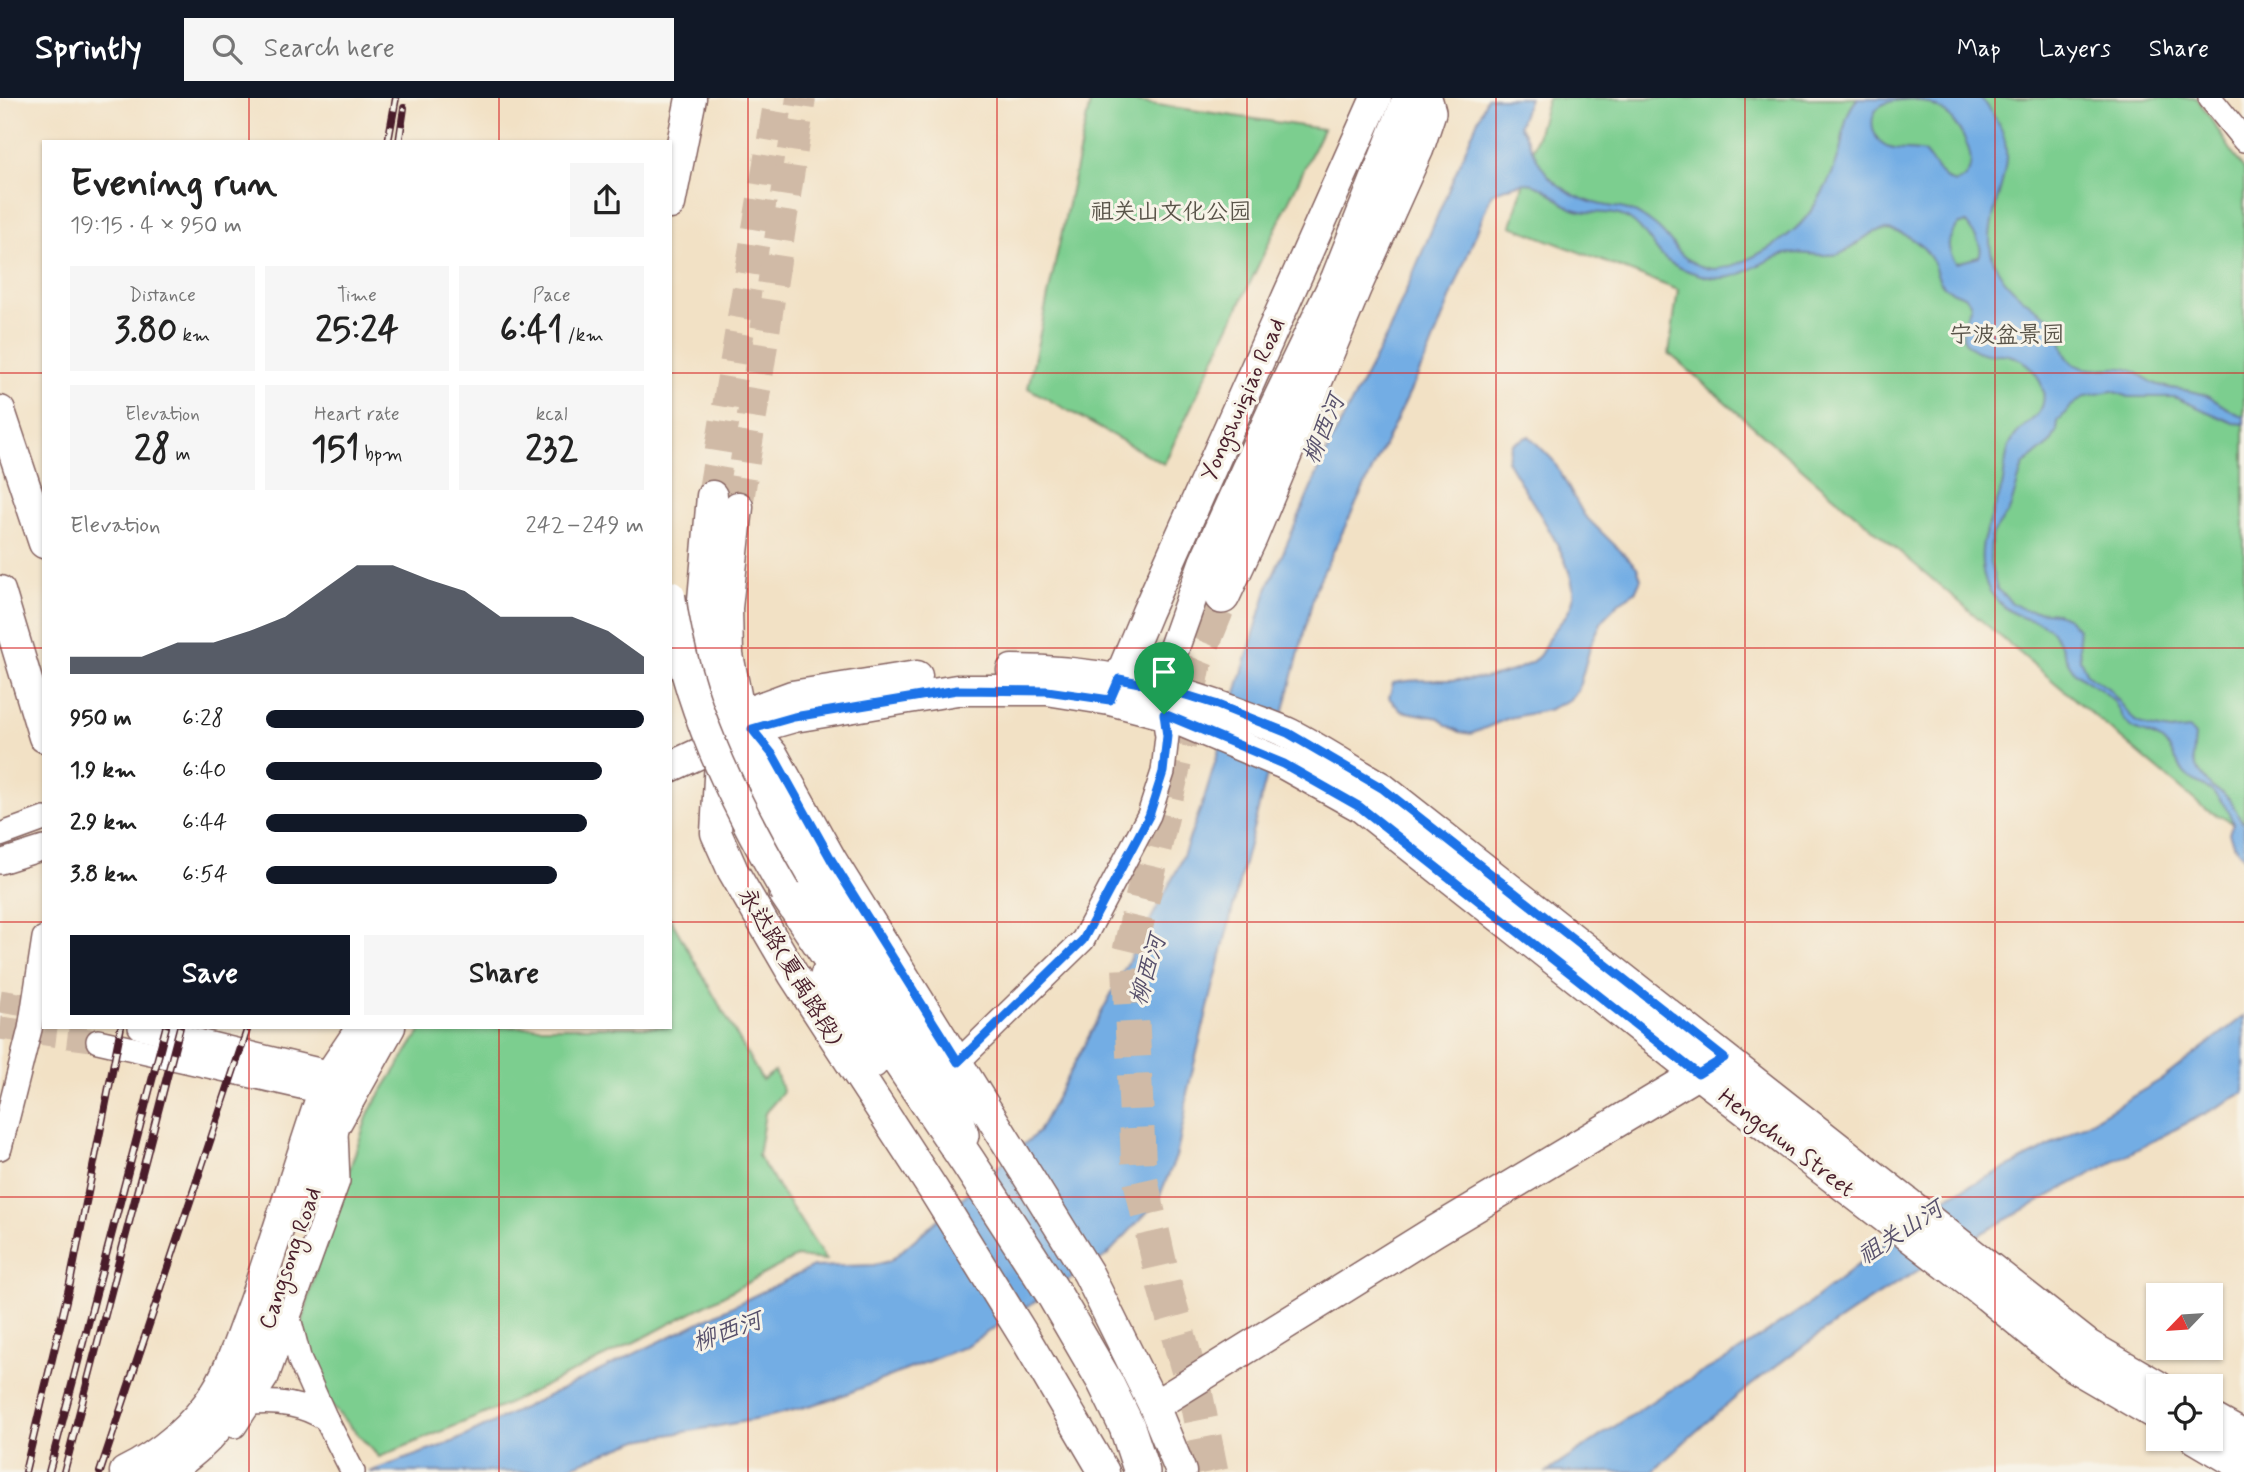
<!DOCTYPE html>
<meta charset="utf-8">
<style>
body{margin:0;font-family:Mynerve,"LXGW WenKai TC",sans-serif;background:#f6f6f6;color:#222;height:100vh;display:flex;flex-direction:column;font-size:26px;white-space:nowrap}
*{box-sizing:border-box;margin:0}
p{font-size:23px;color:#767676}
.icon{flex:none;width:38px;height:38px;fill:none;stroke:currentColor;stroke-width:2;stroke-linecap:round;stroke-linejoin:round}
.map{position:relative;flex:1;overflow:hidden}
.sheet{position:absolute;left:42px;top:42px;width:630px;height:889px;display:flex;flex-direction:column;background:#fff;border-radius:0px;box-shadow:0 2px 5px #0004}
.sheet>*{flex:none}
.needle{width:46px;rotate:245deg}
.tools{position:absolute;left:2146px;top:1185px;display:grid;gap:14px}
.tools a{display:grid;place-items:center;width:77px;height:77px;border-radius:0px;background:#fff;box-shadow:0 2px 5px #0004;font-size:35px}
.pin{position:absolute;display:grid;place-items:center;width:60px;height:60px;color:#fff;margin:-72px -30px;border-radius:50% 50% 50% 0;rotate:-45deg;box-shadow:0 0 7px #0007}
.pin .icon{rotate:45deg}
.round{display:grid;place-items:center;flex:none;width:74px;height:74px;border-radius:0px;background:#f6f6f6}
.summary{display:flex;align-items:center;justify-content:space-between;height:119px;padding:0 28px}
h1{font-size:38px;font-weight:700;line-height:52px}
.figures{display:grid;grid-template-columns:repeat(3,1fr);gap:10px;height:119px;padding:7px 28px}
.figures div{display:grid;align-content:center;border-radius:0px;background:#f6f6f6;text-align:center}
.figures b{font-size:35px;font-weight:700}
.figures small{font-size:19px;font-weight:400}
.figures p{font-size:19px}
.chart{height:196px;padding:14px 28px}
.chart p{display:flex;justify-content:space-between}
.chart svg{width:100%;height:126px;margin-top:7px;fill:#111827;opacity:.7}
.cta{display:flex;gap:14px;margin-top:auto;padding:14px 28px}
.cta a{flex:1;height:80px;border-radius:0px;background:#111827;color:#fff;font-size:28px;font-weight:700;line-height:80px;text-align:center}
.cta a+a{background:#f6f6f6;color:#222}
ul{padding:0 28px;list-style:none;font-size:23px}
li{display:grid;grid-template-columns:112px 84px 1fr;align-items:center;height:52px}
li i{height:18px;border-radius:9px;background:#111827}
header{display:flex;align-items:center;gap:42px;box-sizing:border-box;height:98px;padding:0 35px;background:#111827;color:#fff}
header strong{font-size:33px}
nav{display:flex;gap:38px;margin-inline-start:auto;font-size:24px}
.search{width:490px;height:63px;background:#f6f6f6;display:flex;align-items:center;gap:18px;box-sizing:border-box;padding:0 24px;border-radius:0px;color:#767676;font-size:26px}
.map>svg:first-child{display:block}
</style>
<header>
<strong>Sprintly</strong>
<div class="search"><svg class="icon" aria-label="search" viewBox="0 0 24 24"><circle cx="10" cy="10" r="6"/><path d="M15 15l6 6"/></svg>Search here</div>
<nav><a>Map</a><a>Layers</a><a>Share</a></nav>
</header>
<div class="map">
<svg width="2244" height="1374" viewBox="0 0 2244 1374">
<rect width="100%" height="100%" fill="#f7f3e8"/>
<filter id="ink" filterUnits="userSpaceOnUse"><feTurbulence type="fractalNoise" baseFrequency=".0143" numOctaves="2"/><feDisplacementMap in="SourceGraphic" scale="14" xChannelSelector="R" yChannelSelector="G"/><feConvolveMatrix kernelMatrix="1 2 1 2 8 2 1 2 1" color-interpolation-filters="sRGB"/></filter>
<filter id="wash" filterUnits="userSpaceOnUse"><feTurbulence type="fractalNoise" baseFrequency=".00686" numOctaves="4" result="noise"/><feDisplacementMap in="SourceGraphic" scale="28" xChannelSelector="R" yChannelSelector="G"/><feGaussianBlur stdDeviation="1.57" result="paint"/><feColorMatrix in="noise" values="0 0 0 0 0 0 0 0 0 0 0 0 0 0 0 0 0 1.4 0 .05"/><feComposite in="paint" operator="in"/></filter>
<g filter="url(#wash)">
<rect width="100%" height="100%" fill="#f2e1c5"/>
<g fill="#7cce8f" stroke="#63765d" stroke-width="2">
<path d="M1091 0H1109L1323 31 1164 366 1028 290Z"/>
<path d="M1548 0H2197L2244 72V734L2228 722 2206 712 1823 389 1669 255 1678 192 1511 128Z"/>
<path d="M670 820 762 982 775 973 783 994 765 1015 758 1058 826 1162 796 1159 645 1239 501 1309 379 1359 321 1297 300 1234 316 1170 369 1014 423 929H670Z"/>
</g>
<g fill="#73ade4" stroke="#5e6688" stroke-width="2" fill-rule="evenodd">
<path d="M1487 0H1529L1519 27C1528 40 1533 55 1542 69 1553 87 1577 101 1598 106 1613 110 1630 109 1643 119 1649 123 1655 127 1660 132 1672 143 1678 158 1694 165 1699 168 1708 171 1714 171 1737 171 1777 147 1794 132 1812 117 1831 82 1838 60 1845 39 1842 17 1858 0H1978L1982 2C1989 12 1998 22 2002 33 2016 69 1990 106 1990 142 1990 173 2012 193 2035 210 2042 215 2050 218 2055 226 2064 240 2059 257 2076 267 2092 275 2107 268 2123 270 2136 271 2144 281 2156 286 2172 293 2191 290 2207 298 2220 304 2230 315 2244 318V326L2233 325 2174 299H2129L2112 293 2086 298 2070 309 2058 324 2057 333 2051 344 2023 367 2010 411 1991 439 1990 465 1997 491 2011 504 2024 512 2057 515 2068 520 2078 531 2080 561 2087 576 2109 591 2135 623 2148 629 2171 633 2189 631 2195 638 2193 661 2196 669 2212 690 2223 695 2230 702 2244 727V759L2233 746 2229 735 2233 725C2228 710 2218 697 2204 688 2199 685 2192 682 2186 677 2176 667 2174 652 2162 643 2154 636 2142 636 2133 630 2121 623 2120 610 2112 601 2101 589 2084 584 2073 572 2063 560 2062 542 2050 531 2041 523 2031 523 2021 519 2006 513 1989 498 1985 482 1975 446 1989 428 2000 396 2006 380 2003 359 2011 344 2021 324 2048 320 2043 293 2040 276 2026 261 2008 257 2001 255 1994 257 1987 256 1956 250 1960 229 1971 208 1967 192 1948 198 1940 183 1936 176 1935 166 1930 159 1920 142 1895 127 1875 134 1862 139 1853 152 1839 156 1822 160 1803 153 1786 156 1763 161 1744 180 1721 180 1707 181 1671 169 1662 158 1651 146 1645 132 1630 122 1614 111 1592 118 1573 111 1559 105 1548 89 1533 86 1519 83 1504 91 1492 95L1429 254 1316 489 1240 781 1187 995 1185 1017 1176 1059 1157 1104 1106 1158 964 1249 836 1300 798 1311 759 1321 639 1342 556 1374H369L455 1343 813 1169 874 1167 890 1163 1038 1034 1179 768 1204 701 1268 489 1331 344 1389 233ZM1912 1C1921 3 1930 5 1938 10 1956 20 1983 61 1964 80 1959 84 1955 86 1950 83 1938 77 1933 63 1924 54 1913 51 1901 53 1890 50 1874 46 1866 21 1879 9 1888 2 1902 2 1912 1ZM1966 125C1973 135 1985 148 1979 159L1956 165C1945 150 1947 139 1960 126Z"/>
<path d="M1529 338 1553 362 1584 417 1637 469 1641 481 1635 494 1621 503 1603 521 1591 546 1578 593 1569 602 1548 612 1509 620 1471 636 1460 634 1446 627 1439 620 1401 613 1389 600 1393 585C1425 578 1458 586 1489 579 1504 576 1526 570 1538 559 1544 553 1546 543 1551 536 1560 525 1571 514 1573 500 1577 463 1525 396 1507 362L1512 346Z"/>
<path d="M2244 918V995C2039 1104 1820 1207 1653 1374H1547L1660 1298 1733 1257 1806 1208 1940 1102 2039 1054 2162 981Z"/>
</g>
</g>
<g filter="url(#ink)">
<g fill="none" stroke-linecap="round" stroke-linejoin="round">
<g stroke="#d0baa6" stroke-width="23" stroke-dasharray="23 11" stroke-linecap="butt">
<path d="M0 903 44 910"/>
<path d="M0 930 98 943"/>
</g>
<g stroke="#d0baa6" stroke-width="30" stroke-dasharray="30 15" stroke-linecap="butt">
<path d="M712 398 779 0"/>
<path d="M738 409 801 0"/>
</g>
<path stroke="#d0baa6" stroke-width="35" stroke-dasharray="35 18" stroke-linecap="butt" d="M1211 1374 1196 1299 1165 1190 1139 1075 1129 857 1180 640 1194 567 1222 498"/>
<defs>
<g id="minor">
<path d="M2210 0 2244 42"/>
<path d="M0 737 44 721"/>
<path d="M0 764 44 750"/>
<path d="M140 929 331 975"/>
<path d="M98 943 323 994"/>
<path d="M958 964 1083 842 1149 717 1163 674 1167 638 1162 605"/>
<path d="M0 1050 30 931 44 840"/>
<path d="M251 1305C279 1303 302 1306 326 1321L300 1263 289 1220"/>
<path d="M326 1321 353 1374"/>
<path d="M235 1328 267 1279 338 1083 336 1034"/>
</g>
<g id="major">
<path d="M670 106 691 0"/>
<path d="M0 313 44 445"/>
<path d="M712 398 703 502 705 564 722 625 716 735 733 773 793 876 933 1091 1024 1238 1104 1374"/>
<path d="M738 409 727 510 728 557 740 617 773 657 832 763 1088 1175 1154 1308 1181 1374"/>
<path d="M0 493 44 639"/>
<path d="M1012 572C1093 572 1170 588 1245 618 1260 624 1276 629 1290 636 1321 652 1351 672 1382 690L2088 1247 2158 1288"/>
<path d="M1160 589 1204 465 1275 308 1336 181 1408 0"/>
<path d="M1112 598 1147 514 1376 0"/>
<path d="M754 612 792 598 917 578"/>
<path d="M670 669 752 631 794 619 957 592H1047L1110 602 1164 616 1284 666 1361 709 1698 976 1987 1198 2074 1269 2158 1318"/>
<path d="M826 876 873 965"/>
<path d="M311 1097 335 1027 390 929"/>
<path d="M1154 1308 1435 1133 1712 967"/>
<path d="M2210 1319 2244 1338"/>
<path d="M2195 1340 2244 1369"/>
<path d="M125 1374C160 1357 195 1328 216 1294 232 1268 242 1235 253 1206 278 1136 299 1064 323 994L331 975 362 929"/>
<path d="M167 1374C182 1363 197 1352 210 1338 241 1306 254 1261 268 1220"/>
</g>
<g id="highway">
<path d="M1222 498 1250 438 1354 188 1416 50 1428 14 1424 0"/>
<path d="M722 625 753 663 813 778 948 989 961 1037"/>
<path d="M786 794 968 1064 1055 1198 1105 1284 1127 1329 1142 1374"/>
</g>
</defs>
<use href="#minor" stroke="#856361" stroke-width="26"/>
<use href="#major" stroke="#856361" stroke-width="33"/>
<use href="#highway" stroke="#856361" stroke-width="38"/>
<use href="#minor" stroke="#fff" stroke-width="23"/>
<use href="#major" stroke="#fff" stroke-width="30"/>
<use href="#highway" stroke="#fff" stroke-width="35"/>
<defs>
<g id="rail">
<path d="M388 44 396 0"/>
<path d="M399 44 404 10"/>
<path d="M25 1374 69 1190 121 929"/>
<path d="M49 1374 166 929"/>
<path d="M64 1374 180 929"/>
<path d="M100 1374 248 929"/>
</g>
</defs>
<use href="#rail" stroke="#4a1f2b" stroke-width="8"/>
<use href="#rail" stroke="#f7f3e8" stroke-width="5" stroke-dasharray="16" stroke-linecap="butt"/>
<defs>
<path id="major-bridge" d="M670 498C685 605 732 701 786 794"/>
</defs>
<use href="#major-bridge" stroke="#856361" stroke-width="33" stroke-linecap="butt"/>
<use href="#major-bridge" stroke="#fff" stroke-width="30"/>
</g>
</g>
<g fill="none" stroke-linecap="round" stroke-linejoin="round" filter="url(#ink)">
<defs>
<path id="route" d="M1119 581 1160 589 1215 606 1288 635 1382 690 1724 960 1698 976 1360 709 1284 666 1164 616 1167 638 1163 674 1149 718 1083 842 958 964 832 763 773 657 752 631 794 619 957 592 1047 593 1110 602Z"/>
</defs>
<use href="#route" stroke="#fff" stroke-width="14"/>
<use href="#route" stroke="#1a73e8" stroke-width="9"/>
</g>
<path fill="none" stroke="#d62828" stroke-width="2" stroke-opacity="0.55" d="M249 0V44M499 0V44M748 0V1374M997 0V1374M1247 0V1374M1496 0V1374M1745 0V1374M1995 0V1374M0 275H44M670 275H2244M0 550H44M670 550H2244M0 824H44M670 824H2244M249 929V1374M499 929V1374M0 1099H2244"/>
<g text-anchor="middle" stroke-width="6" stroke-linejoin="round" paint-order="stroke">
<g font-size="23" fill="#595449" stroke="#f7f3e8">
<text x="1171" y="121">祖关山文化公园</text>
<text x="2007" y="244">宁波盆景园</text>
</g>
<g font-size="23" fill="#4a1f2b" stroke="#f7f3e8">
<text transform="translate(1242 301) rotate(-66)" y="8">Yongshuiqiao Road</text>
<text transform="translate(791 868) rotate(59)" y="8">永达路(夏禹路段)</text>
<text transform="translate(1787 1044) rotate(37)" y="8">Hengchun Street</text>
<text transform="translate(289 1160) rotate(-71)" y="8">Cangsong Road</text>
</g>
<g font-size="24" font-style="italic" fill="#58516c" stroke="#f7f3e8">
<text transform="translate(1323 331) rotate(-67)" y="8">柳西河</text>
<text transform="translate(1147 872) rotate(-73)" y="8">柳西河</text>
<text transform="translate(1900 1134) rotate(-33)" y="8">祖关山河</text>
<text transform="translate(727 1233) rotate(-20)" y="8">柳西河</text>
</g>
</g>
</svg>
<div class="tools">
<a><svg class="needle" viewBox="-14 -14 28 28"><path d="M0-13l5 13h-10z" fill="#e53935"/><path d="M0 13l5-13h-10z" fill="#767676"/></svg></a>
<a><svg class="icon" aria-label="locate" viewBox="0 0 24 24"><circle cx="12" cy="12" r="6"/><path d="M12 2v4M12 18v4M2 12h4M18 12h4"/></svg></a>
</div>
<div class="pin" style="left:1164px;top:616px;background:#1e9e55"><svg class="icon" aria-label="arrive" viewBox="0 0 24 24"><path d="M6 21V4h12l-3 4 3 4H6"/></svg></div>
<section class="sheet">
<div class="summary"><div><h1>Evening run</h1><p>19:15 · 4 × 950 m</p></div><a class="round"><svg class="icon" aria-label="share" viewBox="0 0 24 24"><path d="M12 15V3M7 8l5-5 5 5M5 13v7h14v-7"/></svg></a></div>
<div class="figures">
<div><p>Distance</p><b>3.80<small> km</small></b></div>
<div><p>Time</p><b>25:24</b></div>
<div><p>Pace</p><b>6:41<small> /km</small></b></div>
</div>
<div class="figures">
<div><p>Elevation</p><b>28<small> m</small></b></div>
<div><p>Heart rate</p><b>151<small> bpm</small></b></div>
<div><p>kcal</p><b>232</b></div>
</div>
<div class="chart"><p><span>Elevation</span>242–249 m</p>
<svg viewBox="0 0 160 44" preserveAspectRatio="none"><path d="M0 44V38L10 38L20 38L30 33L40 33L50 29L60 24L70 15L80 6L90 6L100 11L110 15L120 24L130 24L140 24L150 29L160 38V44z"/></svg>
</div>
<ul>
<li><b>950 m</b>6:28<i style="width:100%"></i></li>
<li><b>1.9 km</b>6:40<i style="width:89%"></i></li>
<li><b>2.9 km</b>6:44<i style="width:85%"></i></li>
<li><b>3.8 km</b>6:54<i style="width:77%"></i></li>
</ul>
<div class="cta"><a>Save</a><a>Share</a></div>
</section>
</div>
